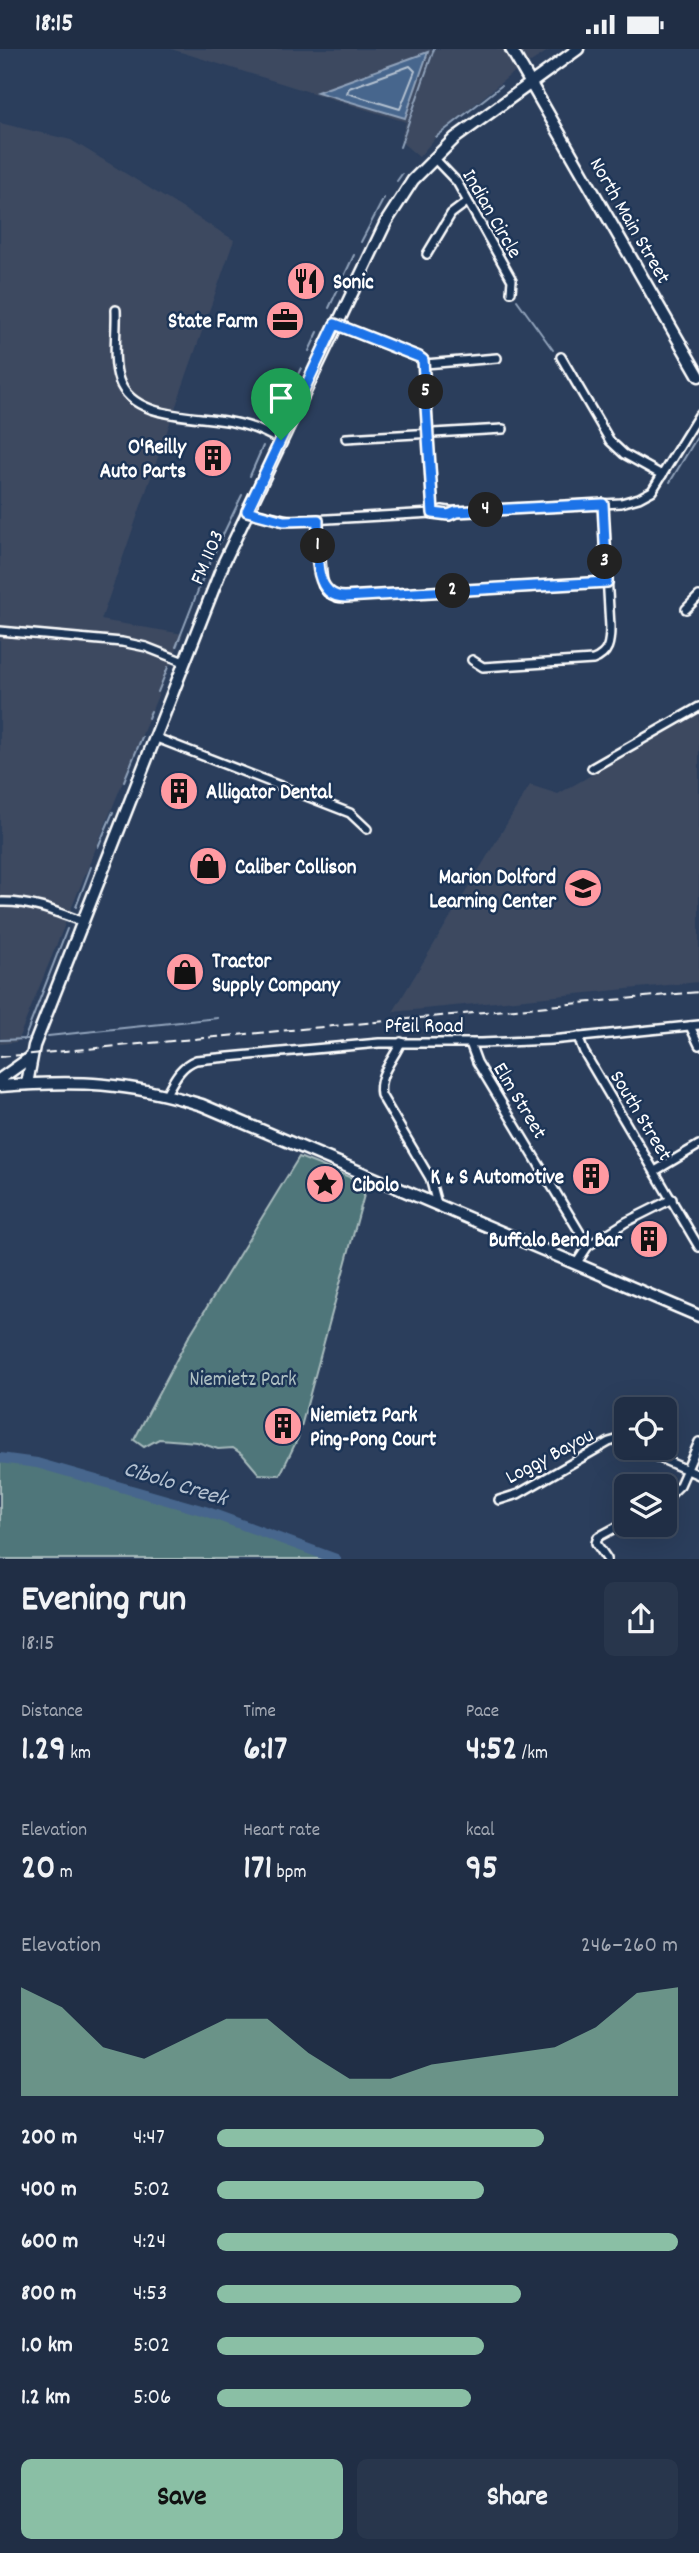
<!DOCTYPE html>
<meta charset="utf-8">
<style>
body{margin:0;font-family:Dekko,sans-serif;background:#28364c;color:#f1f3f6;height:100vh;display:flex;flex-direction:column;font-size:26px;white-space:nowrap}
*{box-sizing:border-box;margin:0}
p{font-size:23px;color:#a2a8b3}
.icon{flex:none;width:38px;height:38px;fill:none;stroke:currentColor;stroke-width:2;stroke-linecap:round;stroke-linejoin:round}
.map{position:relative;height:1510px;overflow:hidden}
.details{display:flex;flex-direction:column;background:#202e45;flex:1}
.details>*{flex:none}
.buttons{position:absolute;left:614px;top:1348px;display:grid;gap:14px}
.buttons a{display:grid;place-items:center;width:63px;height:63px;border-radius:10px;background:#202e45;box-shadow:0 7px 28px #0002,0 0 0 2px #3d4a5e;font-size:35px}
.pin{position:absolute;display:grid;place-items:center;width:60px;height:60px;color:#fff;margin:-72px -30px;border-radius:50% 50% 50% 0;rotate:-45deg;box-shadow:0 0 7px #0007}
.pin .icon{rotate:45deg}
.km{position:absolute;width:35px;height:35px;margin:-18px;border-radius:50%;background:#222;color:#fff;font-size:19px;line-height:35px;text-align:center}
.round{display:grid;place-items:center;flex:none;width:74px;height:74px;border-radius:10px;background:#28364c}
.head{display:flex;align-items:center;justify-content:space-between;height:119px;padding:0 21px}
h1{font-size:38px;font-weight:700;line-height:52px}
.metrics{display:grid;grid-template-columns:repeat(3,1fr);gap:10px;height:119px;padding:7px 21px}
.metrics div{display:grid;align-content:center}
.metrics b{font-size:35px;font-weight:700}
.metrics small{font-size:19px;font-weight:400}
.metrics p{font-size:19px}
.chart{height:196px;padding:14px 21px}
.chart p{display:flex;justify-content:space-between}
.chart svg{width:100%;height:126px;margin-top:7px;fill:#8abfa5;opacity:.7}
.button{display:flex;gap:14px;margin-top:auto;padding:14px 21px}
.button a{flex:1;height:80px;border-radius:10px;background:#8abfa5;color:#111;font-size:28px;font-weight:700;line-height:80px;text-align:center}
.button a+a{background:#28364c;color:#f1f3f6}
ul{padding:0 21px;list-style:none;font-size:23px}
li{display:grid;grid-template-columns:112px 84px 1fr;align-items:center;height:52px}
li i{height:18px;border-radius:9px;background:#8abfa5}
.status{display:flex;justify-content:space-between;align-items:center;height:49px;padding:0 35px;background:#202e45;direction:ltr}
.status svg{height:19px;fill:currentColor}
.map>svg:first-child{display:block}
</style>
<div class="status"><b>18:15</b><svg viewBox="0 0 49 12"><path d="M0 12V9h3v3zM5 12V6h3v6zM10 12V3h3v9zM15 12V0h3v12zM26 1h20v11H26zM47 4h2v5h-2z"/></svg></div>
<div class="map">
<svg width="699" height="1510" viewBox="0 0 699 1510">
<rect width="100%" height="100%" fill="#2b3e5c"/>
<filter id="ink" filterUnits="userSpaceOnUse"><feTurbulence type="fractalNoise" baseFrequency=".0143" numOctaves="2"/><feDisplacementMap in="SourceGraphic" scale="14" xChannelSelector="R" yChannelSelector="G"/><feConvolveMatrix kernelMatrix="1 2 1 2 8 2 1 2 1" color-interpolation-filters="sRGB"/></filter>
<g filter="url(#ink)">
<g fill="#3c4961">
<path d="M171 0H551L509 27 436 88 419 108 400 92 406 73Z"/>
<path d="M0 74 71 91 234 191 101 571 183 585 17 993 0 995Z"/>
<path d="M699 665V933L393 963 530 736 558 745Z"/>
</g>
<g fill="#4f767a" stroke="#a7babc" stroke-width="2">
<path d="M299 1108 367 1135 298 1389 280 1426 259 1425 243 1406 233 1399 218 1400 197 1393 159 1390 144 1398 134 1391 188 1289Z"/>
<path d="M0 1409 37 1414 205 1462 336 1510H0Z"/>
</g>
<path fill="#47668d" stroke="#91a3bb" stroke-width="2" d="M428 3 405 69 317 43Z"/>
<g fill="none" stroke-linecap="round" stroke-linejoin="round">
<path stroke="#b5c2d1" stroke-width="2" d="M410 17 415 22 400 60 347 44 349 39Z"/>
<g stroke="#91a3bb" stroke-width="2">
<path d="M436 88 501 37"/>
<path d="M400 98 434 0"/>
<path d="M397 132 402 125"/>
<path d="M361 193 384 149"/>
<path d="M517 251 553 301"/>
<path d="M329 259 354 206"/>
<path d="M309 302 318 283"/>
<path d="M274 375 301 319"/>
<path d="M250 427 263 397"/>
<path d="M670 433 699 385"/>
<path d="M176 598 206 521 242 446"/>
<path d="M158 643 168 618"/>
<path d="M148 669 151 662"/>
<path d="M124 732 142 688"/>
<path d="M98 798 113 763"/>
<path d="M76 858 91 818"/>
<path d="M48 987 218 969"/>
<path d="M0 991 28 990"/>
<path d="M24 991 67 880"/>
</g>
<path stroke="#47668d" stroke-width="10" d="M0 1409 37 1414 205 1462 336 1510"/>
<defs>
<g id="street">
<path d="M434 109 457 133 512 231 511 243"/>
<path d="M427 205 451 165 467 153"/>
<path d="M116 261C117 283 112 311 119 331 133 373 201 365 236 374 252 377 267 384 281 392"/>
<path d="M335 275 419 308 423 311 433 464"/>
<path d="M561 308 610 392 624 405 662 426"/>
<path d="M425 315 497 309"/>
<path d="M346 389 503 380"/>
<path d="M247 462 293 472 433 464 442 461 456 463"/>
<path d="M433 464 449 466 456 463 621 454 639 449 652 442 699 366"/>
<path d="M318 472 323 537 327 543 338 548 607 533"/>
<path d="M686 560 699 547"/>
<path d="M0 582 122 593 146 598 184 613"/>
<path d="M472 611 483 618 593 611C609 605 610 594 610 578L603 455"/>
<path d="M154 688 350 764 367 780"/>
<path d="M592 719 699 658"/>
<path d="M0 853C30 852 55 862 83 873"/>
<path d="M690 977 699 996"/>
<path d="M578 988 584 1003 699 1198"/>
<path d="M401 993C394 1010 377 1026 381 1046L430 1129 437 1155"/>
<path d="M470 994 477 1013 588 1197"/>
<path d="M166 1045C174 1031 180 1017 196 1011L379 994H481L551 991 699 976"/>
<path d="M655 1122 699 1096"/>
<path d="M576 1215 588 1197 626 1173 672 1150"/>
<path d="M634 1398 699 1426"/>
<path d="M499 1451 518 1445 609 1393 616 1391 626 1395"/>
<path d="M665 1451 680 1436 699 1393"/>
<path d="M607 1510 596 1494 598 1488 626 1473"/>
</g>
<g id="secondary">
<path d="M511 0 699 327"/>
<path d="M0 1030 31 1008"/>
<path d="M27 1035 34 997 224 513 386 173 413 131 455 89 578 0"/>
<path d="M0 1037C78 1031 127 1033 202 1056L699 1267"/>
</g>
</defs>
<use href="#street" stroke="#fff" stroke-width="12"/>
<use href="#secondary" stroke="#fff" stroke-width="15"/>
<use href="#street" stroke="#1d3557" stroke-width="7"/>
<use href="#secondary" stroke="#1d3557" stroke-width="10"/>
<path stroke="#fff" stroke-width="2" stroke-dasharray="10 5" stroke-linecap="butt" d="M0 1008 699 943"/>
</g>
</g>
<g fill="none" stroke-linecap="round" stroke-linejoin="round" filter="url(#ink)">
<defs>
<path id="route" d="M335 275 419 308 423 311 433 464 449 466 456 463 603 455 607 533 345 548C310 548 318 496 318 471L284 472 247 462Z"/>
</defs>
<use href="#route" stroke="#fff" stroke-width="14"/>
<use href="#route" stroke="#1a73e8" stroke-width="9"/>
</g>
<defs>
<symbol id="restaurant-disc" viewBox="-11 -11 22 22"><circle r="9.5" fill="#ff9aa2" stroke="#1d3557"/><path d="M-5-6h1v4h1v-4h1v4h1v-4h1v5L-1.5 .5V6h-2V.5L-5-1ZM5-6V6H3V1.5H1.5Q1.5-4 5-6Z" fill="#111"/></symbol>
<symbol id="office-disc" viewBox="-11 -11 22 22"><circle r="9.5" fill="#ff9aa2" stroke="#1d3557"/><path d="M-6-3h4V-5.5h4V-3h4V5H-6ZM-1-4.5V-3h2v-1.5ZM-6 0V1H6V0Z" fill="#111"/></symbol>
<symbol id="building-disc" viewBox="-11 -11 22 22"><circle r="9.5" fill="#ff9aa2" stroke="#1d3557"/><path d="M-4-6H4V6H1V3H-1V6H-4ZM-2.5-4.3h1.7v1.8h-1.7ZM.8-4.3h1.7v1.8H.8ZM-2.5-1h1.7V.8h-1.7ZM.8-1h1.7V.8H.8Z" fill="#111"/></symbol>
<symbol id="shop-disc" viewBox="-11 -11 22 22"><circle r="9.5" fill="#ff9aa2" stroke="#1d3557"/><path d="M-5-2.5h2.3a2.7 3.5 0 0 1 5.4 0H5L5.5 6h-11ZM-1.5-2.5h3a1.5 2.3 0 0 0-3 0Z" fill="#111"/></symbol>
<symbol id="school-disc" viewBox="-11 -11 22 22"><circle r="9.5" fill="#ff9aa2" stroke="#1d3557"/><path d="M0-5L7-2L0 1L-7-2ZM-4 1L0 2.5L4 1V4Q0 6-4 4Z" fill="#111"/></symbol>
<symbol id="sight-disc" viewBox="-11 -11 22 22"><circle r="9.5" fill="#ff9aa2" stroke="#1d3557"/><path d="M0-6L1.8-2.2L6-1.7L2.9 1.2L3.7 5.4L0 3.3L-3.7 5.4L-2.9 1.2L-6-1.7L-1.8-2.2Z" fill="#111"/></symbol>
</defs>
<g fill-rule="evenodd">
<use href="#restaurant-disc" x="284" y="210" width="44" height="44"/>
<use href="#office-disc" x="263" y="249" width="44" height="44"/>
<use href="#building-disc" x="191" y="387" width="44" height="44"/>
<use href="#building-disc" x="157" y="720" width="44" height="44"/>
<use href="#shop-disc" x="186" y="795" width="44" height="44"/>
<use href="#school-disc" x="561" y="817" width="44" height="44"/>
<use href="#shop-disc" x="163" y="901" width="44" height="44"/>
<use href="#building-disc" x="569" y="1105" width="44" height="44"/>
<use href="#sight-disc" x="303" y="1113" width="44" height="44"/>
<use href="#building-disc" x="627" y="1168" width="44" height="44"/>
<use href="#building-disc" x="261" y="1355" width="44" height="44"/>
</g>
<g text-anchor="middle" stroke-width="5" stroke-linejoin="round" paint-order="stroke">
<g font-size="21" fill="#fff" stroke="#1d3557">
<text transform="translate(493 164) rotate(60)" y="7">Indian Circle</text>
<text transform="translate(631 171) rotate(60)" y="7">North Main Street</text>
<text transform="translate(206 508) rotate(-67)" y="7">FM 1103</text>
<text x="424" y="983">Pfeil Road</text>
<text transform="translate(521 1051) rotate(59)" y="7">Elm Street</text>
<text transform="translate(642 1066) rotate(59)" y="7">South Street</text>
<text transform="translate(549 1406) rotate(-28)" y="7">Loggy Bayou</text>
</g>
<g font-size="21" font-weight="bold" fill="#fff" stroke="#1d3557" text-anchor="start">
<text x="333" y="239">Sonic</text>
<text x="258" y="278" text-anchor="end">State Farm</text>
<text x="186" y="404" text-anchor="end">O'Reilly<tspan x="186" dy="24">Auto Parts</tspan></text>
<text x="206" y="749">Alligator Dental</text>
<text x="235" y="824">Caliber Collison</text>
<text x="556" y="834" text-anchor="end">Marion Dolford<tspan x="556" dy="24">Learning Center</tspan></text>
<text x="212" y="918">Tractor<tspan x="212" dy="24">Supply Company</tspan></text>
<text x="564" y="1134" text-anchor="end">K &amp; S Automotive</text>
<text x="352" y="1142">Cibolo</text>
<text x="622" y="1197" text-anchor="end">Buffalo Bend Bar</text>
<text x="310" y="1372">Niemietz Park<tspan x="310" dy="24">Ping-Pong Court</tspan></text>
</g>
<g font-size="21" fill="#b0c1c3" stroke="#1d3557">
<text x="243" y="1336">Niemietz Park</text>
</g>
<g font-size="23" font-style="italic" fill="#b5c2d1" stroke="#1d3557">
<text transform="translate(176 1433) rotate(17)" y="8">Cibolo Creek</text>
</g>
</g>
</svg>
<div class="buttons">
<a><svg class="icon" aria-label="locate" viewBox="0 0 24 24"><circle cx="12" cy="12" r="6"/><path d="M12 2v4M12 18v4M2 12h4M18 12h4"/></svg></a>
<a><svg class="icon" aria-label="layers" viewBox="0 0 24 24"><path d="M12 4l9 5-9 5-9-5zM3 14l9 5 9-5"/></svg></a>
</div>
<div class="pin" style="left:281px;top:391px;background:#1e9e55"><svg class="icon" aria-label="arrive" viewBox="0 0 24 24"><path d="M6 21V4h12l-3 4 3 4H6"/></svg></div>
<b class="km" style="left:318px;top:497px">1</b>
<b class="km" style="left:453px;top:542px">2</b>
<b class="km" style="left:605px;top:513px">3</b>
<b class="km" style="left:486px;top:461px">4</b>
<b class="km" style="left:426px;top:343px">5</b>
</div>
<section class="details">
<div class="head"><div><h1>Evening run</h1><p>18:15</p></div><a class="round"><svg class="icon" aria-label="share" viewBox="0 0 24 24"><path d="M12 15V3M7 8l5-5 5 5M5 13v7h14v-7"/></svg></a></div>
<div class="metrics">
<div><p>Distance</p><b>1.29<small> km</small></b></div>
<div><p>Time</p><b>6:17</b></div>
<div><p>Pace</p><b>4:52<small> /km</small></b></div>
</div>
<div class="metrics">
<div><p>Elevation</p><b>20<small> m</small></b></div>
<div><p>Heart rate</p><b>171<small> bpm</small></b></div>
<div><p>kcal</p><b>95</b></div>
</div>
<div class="chart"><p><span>Elevation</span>246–260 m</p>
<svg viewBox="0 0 160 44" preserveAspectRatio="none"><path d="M0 44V6L10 13L20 27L30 31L40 24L50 17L60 17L70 29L80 38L90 38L100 33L110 31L120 29L130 27L140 20L150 8L160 6V44z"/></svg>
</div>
<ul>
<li><b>200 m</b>4:47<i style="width:71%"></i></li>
<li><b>400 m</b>5:02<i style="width:58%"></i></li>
<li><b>600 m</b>4:24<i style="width:100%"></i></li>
<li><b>800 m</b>4:53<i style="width:66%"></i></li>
<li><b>1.0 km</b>5:02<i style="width:58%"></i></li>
<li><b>1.2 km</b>5:06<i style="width:55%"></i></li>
</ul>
<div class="button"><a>Save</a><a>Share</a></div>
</section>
